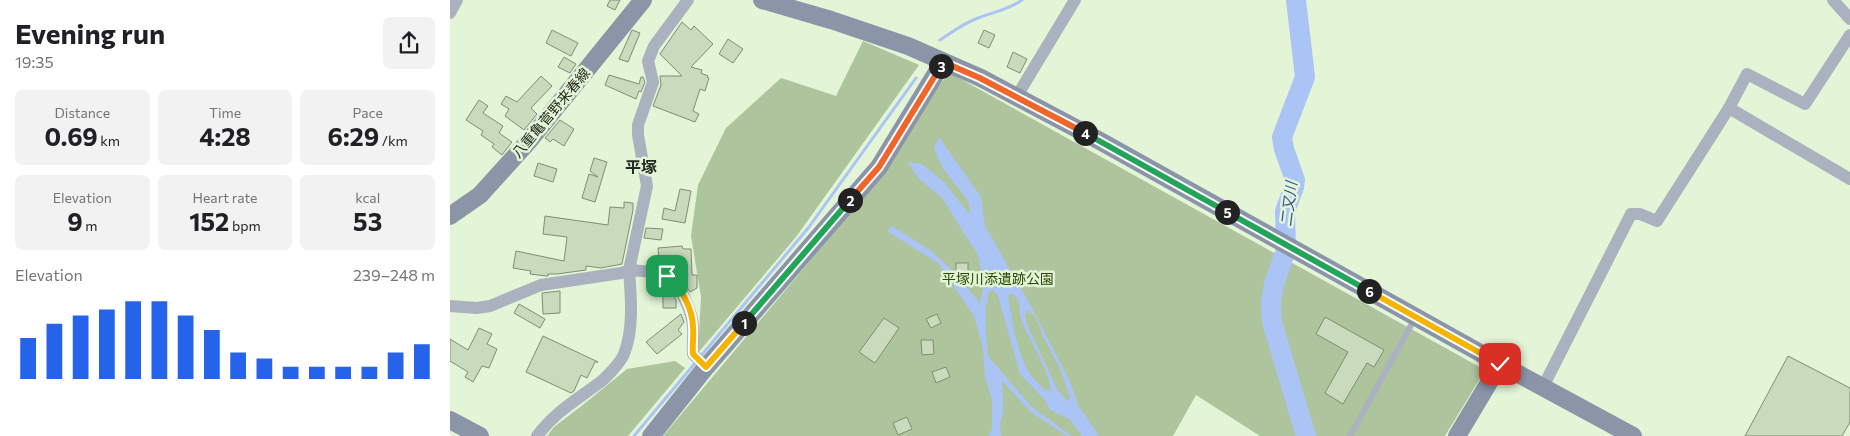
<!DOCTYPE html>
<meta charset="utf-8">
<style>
body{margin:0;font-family:Commissioner,"Noto Sans JP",sans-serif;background:#f2f2f2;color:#202124;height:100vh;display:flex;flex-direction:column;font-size:19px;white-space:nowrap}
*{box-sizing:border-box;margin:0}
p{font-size:16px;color:#757577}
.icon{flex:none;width:28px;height:28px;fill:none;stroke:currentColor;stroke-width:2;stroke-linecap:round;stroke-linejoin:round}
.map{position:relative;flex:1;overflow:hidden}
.sheet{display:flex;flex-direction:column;background:#fff;width:450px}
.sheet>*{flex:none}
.pin{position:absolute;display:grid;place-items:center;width:42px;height:42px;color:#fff;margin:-21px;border-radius:10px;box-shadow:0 2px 8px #0006}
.km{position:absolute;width:25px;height:25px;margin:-12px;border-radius:50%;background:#222;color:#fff;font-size:14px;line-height:25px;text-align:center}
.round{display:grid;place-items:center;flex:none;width:52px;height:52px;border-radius:8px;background:#f2f2f2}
.head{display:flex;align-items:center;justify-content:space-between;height:85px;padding:0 15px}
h1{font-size:28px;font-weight:700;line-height:38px}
.figures{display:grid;grid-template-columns:repeat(3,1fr);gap:8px;height:85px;padding:5px 15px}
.figures div{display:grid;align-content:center;border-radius:8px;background:#f2f2f2;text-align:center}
.figures b{font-size:25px;font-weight:700}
.figures small{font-size:14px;font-weight:400}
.figures p{font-size:14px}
.chart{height:140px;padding:10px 15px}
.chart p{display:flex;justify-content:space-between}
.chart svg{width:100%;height:90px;margin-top:5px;stroke:#2563eb;stroke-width:6}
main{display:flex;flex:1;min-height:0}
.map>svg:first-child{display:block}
</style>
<main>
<section class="sheet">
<div class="head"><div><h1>Evening run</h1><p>19:35</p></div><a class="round"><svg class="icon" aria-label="share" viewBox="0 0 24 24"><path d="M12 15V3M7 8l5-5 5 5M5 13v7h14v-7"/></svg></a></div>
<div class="figures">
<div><p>Distance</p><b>0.69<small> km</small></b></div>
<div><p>Time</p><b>4:28</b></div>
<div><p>Pace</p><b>6:29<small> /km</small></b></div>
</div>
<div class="figures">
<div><p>Elevation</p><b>9<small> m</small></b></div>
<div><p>Heart rate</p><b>152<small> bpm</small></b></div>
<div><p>kcal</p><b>53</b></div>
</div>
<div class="chart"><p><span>Elevation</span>239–248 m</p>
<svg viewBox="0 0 160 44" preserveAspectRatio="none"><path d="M5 44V24M15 44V17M25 44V13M35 44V10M45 44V6M55 44V6M65 44V13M75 44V20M85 44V31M95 44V34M105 44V38M115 44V38M125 44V38M135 44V38M145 44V31M155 44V27"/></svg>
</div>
</section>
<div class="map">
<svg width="1400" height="436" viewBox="0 0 1400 436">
<rect width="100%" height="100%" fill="#e3f4d7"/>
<g fill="#adc49d">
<path d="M413 41 469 65 346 237 248 353 251 297 241 236 248 185 276 128 331 78 386 96Z"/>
<path d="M500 73 1035 370 995 436H810L746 395 723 436H213L400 213 490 84Z"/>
<path d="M225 361 235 368 178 436H97L104 427 134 404 177 369Z"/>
</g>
<path fill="#aac4f5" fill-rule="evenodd" d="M489 137 531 197 535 226 582 308 620 381 628 405 649 436H632L619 419 600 410 594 399 570 374 548 296C546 293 544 289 539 291L536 308V334L538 356 581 406 622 436H617L582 413 553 382 552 383 553 395V413L550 424 551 436H538L542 429V399L535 377 533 348 524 316 488 263 437 231 442 226 480 250 502 270 530 303 534 284 528 255 492 198 468 178 458 162 472 164 495 183 519 214 520 212 518 201 492 167 484 148ZM563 294C574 306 567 306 571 319 576 335 604 377 600 391L595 390C591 385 585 381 581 375 567 356 562 319 558 295ZM578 311 585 316 594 338 611 371 620 398 618 401 608 391 576 322 575 314Z"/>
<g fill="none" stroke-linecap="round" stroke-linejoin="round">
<g stroke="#aac4f5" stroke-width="3">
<path d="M490 40C502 32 514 23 528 18 544 12 558 10 572 0"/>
<path d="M250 357 359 227 466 78"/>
<path d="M184 436 246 362"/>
</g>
<path stroke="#aac4f5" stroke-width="20" d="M846 0 855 77 832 137 834 149 845 180 844 187 835 211 836 250 824 284 821 303 822 322 856 436"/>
</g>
<g fill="#c9dabd" stroke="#7e8e73">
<path d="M160 0H170L165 10 157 6Z"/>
<path d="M232 22 241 30 244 26 263 44 241 67 252 70 251 73 258 76 257 77 259 78 255 91 250 89 243 111 249 114 245 122 203 106 211 85 210 76H232L210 54Z"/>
<path d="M102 30 128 43 121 56 96 43Z"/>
<path d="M182 30 190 33 178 62 169 59Z"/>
<path d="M534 30 545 35 539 48 528 43Z"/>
<path d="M278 39 293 49 283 63 269 54Z"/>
<path d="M563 52 577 59 570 73 557 67Z"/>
<path d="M114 57 126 64 120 73 108 67Z"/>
<path d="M159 75 189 84 191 77H193L195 82 191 92 189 91 186 99 155 85Z"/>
<path d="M91 76 102 86 81 108 87 114 74 130 55 116 59 109 51 104 56 96 67 102Z"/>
<path d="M29 100 38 106 33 113 53 126 49 133 62 142 52 155 42 147 44 144 31 135 33 131 16 120Z"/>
<path d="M110 120 124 129 114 146 103 139 100 142 95 138Z"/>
<path d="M144 158 157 162 145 202 132 198 139 174 148 177 140 171Z"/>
<path d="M88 163 107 169 103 182 84 176Z"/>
<path d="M230 189 241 191 235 223 212 219 214 208 225 211Z"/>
<path d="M174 202 183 203V210L172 264 151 268 136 266V270L107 274H98V276H96L80 274 81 271 63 268 66 251 114 261 117 237 93 234 95 216 158 225 160 207 174 208Z"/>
<path d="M196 228 213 229 211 240 194 238Z"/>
<path d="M232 246 233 249H241L242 275H247V288L240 292 229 275V269H223L204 264 203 259H209L208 248Z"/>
<rect x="506" y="263" width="12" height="9"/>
<path d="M213 289H220L226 300V308H213Z"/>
<path d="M110 291V313L93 314 92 293Z"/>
<path d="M69 304 95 319 90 328 64 313Z"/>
<path d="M231 314 234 322 228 330 232 334 207 354 196 342Z"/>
<path d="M487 314 491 323 481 328 476 319Z"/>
<path d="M875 317 934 350 924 367 917 363 893 404 875 393 898 352 866 334Z"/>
<path d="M434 318 449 328 425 363 409 352Z"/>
<path d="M29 328 42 334 37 344 47 349 39 368 32 366 23 382 15 377 18 372 0 361V339L18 350Z"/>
<path d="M93 336 148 362H145L137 378 131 375 124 391 121 393 76 372Z"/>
<path d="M471 340H483L484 354 472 355Z"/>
<path d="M1338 356 1400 388V422L1392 436H1295Z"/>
<path d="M496 367 500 377 486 383 482 372Z"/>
<path d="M457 417 462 429 448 435 443 423Z"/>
</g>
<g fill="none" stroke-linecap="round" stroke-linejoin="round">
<path stroke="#abb2bf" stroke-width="6" d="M900 436 965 318"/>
<g stroke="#abb2bf" stroke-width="12">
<path d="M1383 0 1400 19"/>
<path d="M0 13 7 0"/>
<path d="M567 96 625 0"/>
<path d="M1279 108 1400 179"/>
<path d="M0 306 27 308 40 306 91 285 171 273 179 270 197 186 188 135V125L203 82 198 61 204 46 238 0"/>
<path d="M1093 387 1181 214H1190L1207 221 1279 108 1297 74 1355 104 1400 35"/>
<path d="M87 436C105 412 125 401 149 383 155 379 171 362 174 354 184 329 181 297 179 270 192 271 206 271 218 276 229 281 243 315 243 327 244 336 242 345 243 354L256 367"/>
</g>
<g stroke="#8b95a7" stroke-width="18">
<path d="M312 0 381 20 458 46 531 78 650 141 1050 364 1183 436"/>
<path d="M0 216 30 195 78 142 193 0"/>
<path d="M0 420 30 436"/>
<path d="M201 436 256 367 429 167 493 62"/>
<path d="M1007 436 1050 364"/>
</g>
</g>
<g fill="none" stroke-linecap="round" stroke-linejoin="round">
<defs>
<path id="split-1" d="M217 276C231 285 243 311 243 327 244 336 242 345 243 354L256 367 294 323"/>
<path id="split-2" d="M294 323 400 200"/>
<path id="split-3" d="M400 200 429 167 491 66"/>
<path id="split-4" d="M491 66 493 62 530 78 635 133"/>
<path id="split-5" d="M635 133 777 212"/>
<path id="split-6" d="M777 212 919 291"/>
<path id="split-7" d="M919 291 1050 364"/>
</defs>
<use href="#split-1" stroke="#fff" stroke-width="10"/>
<use href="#split-2" stroke="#fff" stroke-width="10"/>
<use href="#split-3" stroke="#fff" stroke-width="10"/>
<use href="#split-4" stroke="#fff" stroke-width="10"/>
<use href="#split-5" stroke="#fff" stroke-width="10"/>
<use href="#split-6" stroke="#fff" stroke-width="10"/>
<use href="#split-7" stroke="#fff" stroke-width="10"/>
<use href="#split-1" stroke="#f5b400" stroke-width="6"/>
<use href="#split-2" stroke="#22a559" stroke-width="6"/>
<use href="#split-3" stroke="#f0652b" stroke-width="6"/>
<use href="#split-4" stroke="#f0652b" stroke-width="6"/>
<use href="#split-5" stroke="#22a559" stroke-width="6"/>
<use href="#split-6" stroke="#22a559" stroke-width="6"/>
<use href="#split-7" stroke="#f5b400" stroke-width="6"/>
</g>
<g text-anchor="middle" stroke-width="5" stroke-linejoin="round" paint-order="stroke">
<g font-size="14" fill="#242b20" stroke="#e3f4d7">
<text transform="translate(101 113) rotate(-50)" y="5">八重亀菅野来春線</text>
</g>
<g font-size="14" fill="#2a4a04" stroke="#e3f4d7">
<text x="548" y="284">平塚川添遺跡公園</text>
</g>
<g font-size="15" font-style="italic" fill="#2f529a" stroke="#e3f4d7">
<text transform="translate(839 204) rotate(-83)" y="5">二又川</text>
</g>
<g font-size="16" font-weight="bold" fill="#242b20" stroke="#e3f4d7">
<text x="191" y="173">平塚</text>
</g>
</g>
</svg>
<div class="pin" style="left:217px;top:276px;background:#1e9e55"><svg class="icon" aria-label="arrive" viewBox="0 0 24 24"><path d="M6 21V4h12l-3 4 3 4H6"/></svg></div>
<div class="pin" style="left:1050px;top:364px;background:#d93025"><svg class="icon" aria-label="check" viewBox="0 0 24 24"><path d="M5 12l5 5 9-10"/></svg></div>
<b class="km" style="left:294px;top:323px">1</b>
<b class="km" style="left:400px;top:200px">2</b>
<b class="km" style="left:491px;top:66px">3</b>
<b class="km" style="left:635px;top:133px">4</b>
<b class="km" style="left:777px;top:212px">5</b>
<b class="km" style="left:919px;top:291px">6</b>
</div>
</main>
